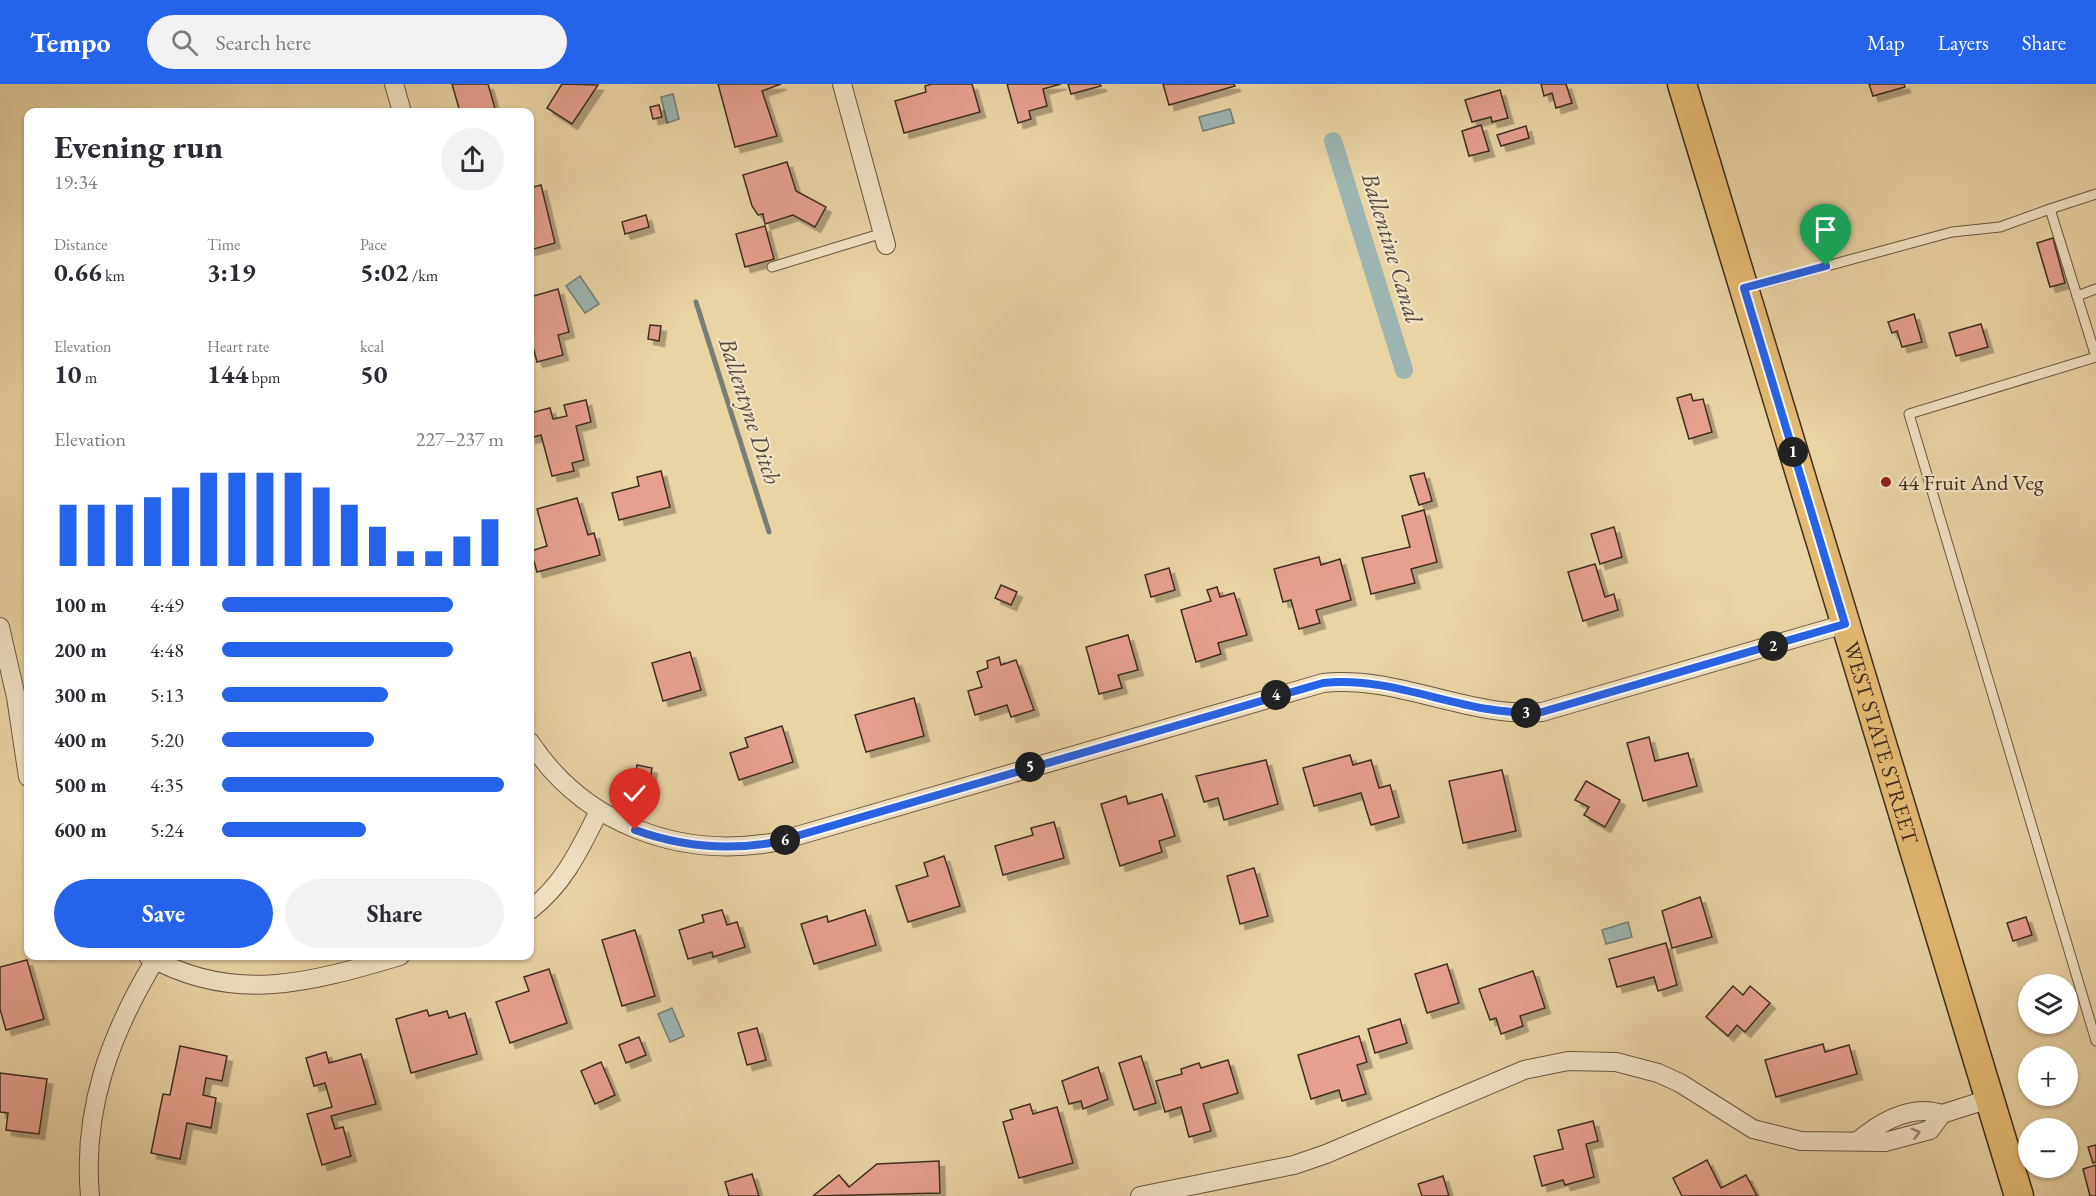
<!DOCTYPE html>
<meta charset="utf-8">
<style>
body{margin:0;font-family:"EB Garamond",serif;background:#f2f2f3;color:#2b2b33;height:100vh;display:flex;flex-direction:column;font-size:22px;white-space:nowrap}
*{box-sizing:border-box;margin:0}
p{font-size:20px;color:#7c7c81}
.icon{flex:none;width:33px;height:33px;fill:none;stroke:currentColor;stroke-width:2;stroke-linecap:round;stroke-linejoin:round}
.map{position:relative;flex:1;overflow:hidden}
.panel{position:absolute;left:24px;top:24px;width:510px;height:852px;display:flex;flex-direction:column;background:#fff;border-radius:12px;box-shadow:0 2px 4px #0004}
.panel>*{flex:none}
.fabs{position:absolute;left:2018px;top:890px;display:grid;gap:12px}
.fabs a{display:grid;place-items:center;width:60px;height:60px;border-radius:50%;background:#fff;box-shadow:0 2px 4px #0004;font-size:30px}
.pin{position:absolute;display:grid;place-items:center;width:51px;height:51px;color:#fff;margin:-62px -26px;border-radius:50% 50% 50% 0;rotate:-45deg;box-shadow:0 0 6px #0007}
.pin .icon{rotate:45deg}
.km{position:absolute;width:30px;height:30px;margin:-15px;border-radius:50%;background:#222;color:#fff;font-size:16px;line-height:30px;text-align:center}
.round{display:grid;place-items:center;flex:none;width:63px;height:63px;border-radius:32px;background:#f2f2f3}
.overview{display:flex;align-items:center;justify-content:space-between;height:102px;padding:0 30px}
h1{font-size:33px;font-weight:700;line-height:45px}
.metrics{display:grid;grid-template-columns:repeat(3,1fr);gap:9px;height:102px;padding:6px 30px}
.metrics div{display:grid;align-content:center}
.metrics b{font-size:26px;font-weight:700}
.metrics small{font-size:16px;font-weight:400}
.metrics p{font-size:16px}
.chart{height:168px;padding:12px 30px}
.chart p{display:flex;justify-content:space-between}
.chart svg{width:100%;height:108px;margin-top:6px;stroke:#2563eb;stroke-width:6}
.action{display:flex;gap:12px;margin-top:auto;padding:12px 30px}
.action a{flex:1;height:69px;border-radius:36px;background:#2563eb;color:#fff;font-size:24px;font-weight:700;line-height:69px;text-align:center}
.action a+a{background:#f2f2f3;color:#2b2b33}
ul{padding:0 30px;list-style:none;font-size:20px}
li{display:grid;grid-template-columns:96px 72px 1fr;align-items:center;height:45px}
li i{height:15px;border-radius:8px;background:#2563eb}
header{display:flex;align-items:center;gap:36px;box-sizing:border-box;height:84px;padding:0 30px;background:#2563eb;color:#fff}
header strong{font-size:28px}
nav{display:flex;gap:33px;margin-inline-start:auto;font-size:21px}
.search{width:420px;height:54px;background:#f2f2f3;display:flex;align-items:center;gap:15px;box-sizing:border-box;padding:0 21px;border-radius:33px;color:#7c7c81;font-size:22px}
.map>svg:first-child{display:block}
</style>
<header>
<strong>Tempo</strong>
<div class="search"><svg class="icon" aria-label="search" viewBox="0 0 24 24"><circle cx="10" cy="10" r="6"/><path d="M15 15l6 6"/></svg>Search here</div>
<nav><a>Map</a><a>Layers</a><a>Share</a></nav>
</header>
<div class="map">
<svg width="2096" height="1112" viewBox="0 0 2096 1112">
<defs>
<filter id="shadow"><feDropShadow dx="5.5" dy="5.5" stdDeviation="0" flood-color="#0004"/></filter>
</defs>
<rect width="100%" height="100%" fill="#e9d4a3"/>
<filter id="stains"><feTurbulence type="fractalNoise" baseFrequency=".00333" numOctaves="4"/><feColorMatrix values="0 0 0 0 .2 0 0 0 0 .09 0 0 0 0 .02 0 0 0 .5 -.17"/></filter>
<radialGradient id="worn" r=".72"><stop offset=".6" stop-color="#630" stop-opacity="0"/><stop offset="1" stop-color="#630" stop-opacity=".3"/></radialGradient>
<g fill="#9cb5b1" stroke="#777f78" stroke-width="1.5">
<path d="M673 10 679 35 667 39 661 13Z"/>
<path d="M1230 25 1234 39 1203 47 1199 33Z"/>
<path d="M580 192 599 220 585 229 566 202Z"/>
<path d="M1628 838 1632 853 1606 860 1602 846Z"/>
<path d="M672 924 684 952 670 958 658 930Z"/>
</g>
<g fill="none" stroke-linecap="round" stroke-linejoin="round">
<path stroke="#777f78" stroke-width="5" d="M696 218 769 448"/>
<path stroke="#9cb5b1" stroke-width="18" d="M1333 57 1404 286"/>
</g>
<g fill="#e6a08d" stroke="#402e22" stroke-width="1.5" filter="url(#shadow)">
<path d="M452 0H488L496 28H460Z"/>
<path d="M562 0 598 1 572 40 547 24Z"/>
<path d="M718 0H781L762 7 777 52 735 63Z"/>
<path d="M932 0H972L980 28 904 49 895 17 926 8 925 2Z"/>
<path d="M1007 0H1061L1043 5 1047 22 1029 27 1031 35 1018 39Z"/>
<path d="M1068 0H1100L1101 2 1071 10Z"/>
<path d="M1163 0H1234L1235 2 1169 21Z"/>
<path d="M1541 0H1566L1572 19 1556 24 1552 9 1544 12Z"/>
<path d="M1869 0H1904L1905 3 1873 12Z"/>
<path d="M1500 6 1508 34 1492 38 1491 33 1472 38 1465 16Z"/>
<path d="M659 21 662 33 653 35 650 23Z"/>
<path d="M1481 41 1489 67 1469 72 1462 47Z"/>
<path d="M1526 42 1529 54 1501 62 1497 51Z"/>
<path d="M787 78 796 107 826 123 815 143 793 131 765 140 763 130 758 131 752 122 743 91Z"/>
<path d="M541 101 555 159 530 166V104Z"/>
<path d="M646 131 649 143 625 150 622 138Z"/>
<path d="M765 142 774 175 745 183 736 150Z"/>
<path d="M2053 154 2065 199 2050 203 2037 159Z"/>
<path d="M558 205 569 248 558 251 563 271 537 278 530 251V244L532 243 530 213Z"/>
<path d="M1914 230 1922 258 1902 263 1897 247 1892 249 1888 238Z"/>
<path d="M1981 240 1988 263 1956 272 1949 249Z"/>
<path d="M650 241 661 242 659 257 648 255Z"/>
<path d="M1691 310 1693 317 1703 315 1712 348 1689 355 1677 314Z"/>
<path d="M586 316 591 338 576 342 584 376 572 379 574 387 552 392 541 351 530 354V329L550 324 553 335 567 332 564 321Z"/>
<path d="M661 387 670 423 619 436 612 409 639 402 637 393Z"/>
<path d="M1424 389 1432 417 1419 421 1410 392Z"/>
<path d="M577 414 588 451 594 449 600 471 537 488 531 467 547 462 537 425Z"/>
<path d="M1424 426 1437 478 1411 485 1415 499 1371 510 1362 474 1410 463 1402 432Z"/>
<path d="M1614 443 1622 473 1600 480 1591 450Z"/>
<path d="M1319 473 1321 481 1340 475 1351 516 1316 526 1320 539 1299 545 1291 516 1283 518 1274 485Z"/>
<path d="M1595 480 1605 513 1614 510 1618 526 1583 537 1568 488Z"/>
<path d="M1169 484 1175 506 1151 513 1145 491Z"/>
<path d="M1001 501 1017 508 1011 521 995 514Z"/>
<path d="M1217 503 1220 513 1234 509 1247 551 1218 559 1221 570 1196 578 1181 526 1211 517 1207 506Z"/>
<path d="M1128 551 1138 586 1118 591 1122 604 1099 610 1086 563Z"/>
<path d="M690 568 701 606 663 617 652 579Z"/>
<path d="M999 573 1001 581 1016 576 1034 626 1011 633 1007 621 975 631 968 607 982 603 977 588 988 584 987 577Z"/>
<path d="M914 614 924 652 866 668 855 631Z"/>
<path d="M782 642 793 678 739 696 730 669 748 663 745 654Z"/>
<path d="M1649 653 1655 677 1688 669 1697 702 1643 717 1627 659Z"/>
<path d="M1350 671 1353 681 1371 676 1379 704 1390 701 1399 733 1371 741 1361 709 1314 722 1303 684Z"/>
<path d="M1266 676 1278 720 1224 736 1218 714 1204 718 1196 692Z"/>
<path d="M637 681 652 684 649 703 634 700Z"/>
<path d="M1502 686 1516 747 1463 759 1449 697Z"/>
<path d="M1586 697 1620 716 1605 743 1584 731 1589 723 1575 716Z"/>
<path d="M1162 710 1175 752 1159 757 1162 768 1120 782 1101 720 1126 712 1128 720Z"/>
<path d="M1054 738 1064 774 1003 791 995 762 1033 751 1031 744Z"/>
<path d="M944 772 960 822 908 838 896 802 928 792 924 779Z"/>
<path d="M1254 784 1268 832 1240 840 1227 792Z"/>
<path d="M1700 813 1712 853 1672 864 1662 827Z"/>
<path d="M722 826 727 841 737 838 745 863 713 873 712 868 688 875 679 846 704 838 702 831Z"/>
<path d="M865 826 876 861 814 880 801 840 827 832 828 838Z"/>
<path d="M2026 833 2032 851 2013 857 2007 839Z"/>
<path d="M635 846 655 912 622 922 602 856Z"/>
<path d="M1666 859 1677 901 1658 907 1654 893 1617 903 1609 875Z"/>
<path d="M27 876 44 935 6 946 0 925V883Z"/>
<path d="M1447 880 1459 919 1427 929 1415 890Z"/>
<path d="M549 885 567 939 510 959 496 918 529 907 524 893Z"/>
<path d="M1533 887 1545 924 1520 932 1523 942 1501 950 1496 934 1490 936 1479 905Z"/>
<path d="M1733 902 1743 911 1750 902 1770 919 1745 948 1737 941 1728 952 1706 933Z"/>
<path d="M427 926 429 932 447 927 449 934 465 929 477 970 411 989 396 935Z"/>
<path d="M1400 935 1407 959 1375 969 1368 945Z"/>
<path d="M757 944 766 976 747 981 738 949Z"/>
<path d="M1359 952 1367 978 1357 981 1366 1010 1342 1017 1339 1006 1311 1015 1298 971Z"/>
<path d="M639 953 646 971 626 979 619 961Z"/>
<path d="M1823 960 1825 968 1849 961 1857 990 1776 1013 1765 976Z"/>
<path d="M180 962 227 972 222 997 206 994 203 1011 216 1014 211 1044 187 1039 180 1075 151 1069 163 1010 170 1011Z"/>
<path d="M326 968 329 979 361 970 376 1020 331 1032 335 1045 343 1043 351 1072 322 1081 307 1030 332 1023 325 999 314 1002 306 974Z"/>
<path d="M1141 972 1156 1019 1134 1026 1119 979Z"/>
<path d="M1228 976 1238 1009 1203 1020 1211 1047 1189 1053 1181 1023 1165 1028 1156 997 1182 990 1181 985 1199 979 1201 984Z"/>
<path d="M601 978 615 1011 595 1020 581 987Z"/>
<path d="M1098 983 1108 1015 1083 1025 1081 1017 1069 1020 1062 997Z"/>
<path d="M0 989 47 995 39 1050 6 1046 8 1029 0 1028Z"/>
<path d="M1030 1020 1033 1030 1057 1023 1073 1079 1019 1094 1003 1038 1013 1035 1010 1026Z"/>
<path d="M1593 1037 1598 1057 1586 1060 1594 1093 1565 1101 1563 1096 1542 1102 1534 1072 1563 1065 1558 1046Z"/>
<path d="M2096 1061V1078L2093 1079 2088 1063Z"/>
<path d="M1707 1076 1721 1104 1746 1091 1757 1112H1682L1673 1094Z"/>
<path d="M939 1077 940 1109 813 1112 839 1091 849 1103 877 1080Z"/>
<path d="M2096 1081V1112H2090L2083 1085Z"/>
<path d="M752 1090 759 1112H729L725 1098Z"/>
<path d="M1443 1092 1449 1112H1422L1418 1100Z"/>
</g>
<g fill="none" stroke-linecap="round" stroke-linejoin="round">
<defs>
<g id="lane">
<path d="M2050 125 2096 110"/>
<path d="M772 183 883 149"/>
<path d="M1746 204 1952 148 2000 143 2050 125 2096 273 1909 330 2096 957"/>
<path d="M2077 212 2096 205"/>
</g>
<g id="street">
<path d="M394 0 402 28"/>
<path d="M842 0 886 161"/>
<path d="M0 543 16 613 28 693"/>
<path d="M530 658C585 741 680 775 776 758L1323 599C1398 591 1467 634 1542 628L1845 540"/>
<path d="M530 826C564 800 580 765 599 727"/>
<path d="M148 872C234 921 312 898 400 872"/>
<path d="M1942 1030 1989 1015"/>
<path d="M90 1112C82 1025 111 949 155 876"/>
<path d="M1140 1112 1294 1081 1326 1070 1524 986 1568 977 1616 978 1658 989 1680 999 1753 1045 1801 1057 1885 1058 1930 1046 1942 1030C1912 1020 1882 1037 1859 1056"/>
</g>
<g id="primary">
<path id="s1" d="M1682 0 2019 1112"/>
</g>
</defs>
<use href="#lane" stroke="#6a5842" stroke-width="11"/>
<use href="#street" stroke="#6a5842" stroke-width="20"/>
<use href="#primary" stroke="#402e22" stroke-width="31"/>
<use href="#lane" stroke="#f1e3c3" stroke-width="9"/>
<use href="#street" stroke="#f1e3c3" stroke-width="18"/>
<use href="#primary" stroke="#e4ba72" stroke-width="28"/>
</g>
<defs><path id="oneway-chevron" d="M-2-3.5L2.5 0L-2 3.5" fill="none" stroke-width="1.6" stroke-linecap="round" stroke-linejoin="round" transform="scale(1.5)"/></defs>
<use stroke="#988872" href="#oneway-chevron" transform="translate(1916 1049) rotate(-15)"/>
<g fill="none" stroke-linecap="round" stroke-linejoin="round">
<defs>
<path id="route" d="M635 746C682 763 727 767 776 758L1323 599C1398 591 1467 634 1542 628L1845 540 1744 204 1826 182"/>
</defs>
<use href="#route" stroke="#fff" stroke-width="12"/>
<use href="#route" stroke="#2563eb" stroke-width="8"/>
</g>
<circle fill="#8f2418" stroke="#f1e3c3" stroke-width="2" cx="1886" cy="398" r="6"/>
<g text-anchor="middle" stroke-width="4.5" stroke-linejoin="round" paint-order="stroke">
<g font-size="22" fill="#402e22" stroke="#f1e3c3" text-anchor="start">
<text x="1898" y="406">44 Fruit And Veg</text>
</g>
<g font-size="22" fill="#402e22" stroke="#f1e3c3">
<text dy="8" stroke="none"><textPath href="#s1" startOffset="688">WEST STATE STREET</textPath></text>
</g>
<g font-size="24" font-style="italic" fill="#52493f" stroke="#f1e3c3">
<text transform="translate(1392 164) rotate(73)" y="8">Ballentine Canal</text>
<text transform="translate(750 327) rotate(72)" y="8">Ballentyne Ditch</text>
</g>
</g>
<rect width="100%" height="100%" filter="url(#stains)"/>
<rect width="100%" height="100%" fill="url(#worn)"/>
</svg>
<div class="fabs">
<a><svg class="icon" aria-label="layers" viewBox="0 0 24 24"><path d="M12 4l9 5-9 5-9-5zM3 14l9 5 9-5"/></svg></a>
<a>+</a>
<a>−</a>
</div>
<div class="pin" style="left:1826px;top:182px;background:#1e9e55"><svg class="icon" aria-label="arrive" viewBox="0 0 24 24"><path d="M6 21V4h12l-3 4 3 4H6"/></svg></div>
<div class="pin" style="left:635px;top:746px;background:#d93025"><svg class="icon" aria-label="check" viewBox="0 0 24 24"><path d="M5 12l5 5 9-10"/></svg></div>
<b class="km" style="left:1793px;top:368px">1</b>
<b class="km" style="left:1773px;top:562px">2</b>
<b class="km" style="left:1526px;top:629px">3</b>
<b class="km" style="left:1276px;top:611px">4</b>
<b class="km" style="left:1030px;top:683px">5</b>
<b class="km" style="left:785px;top:756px">6</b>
<section class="panel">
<div class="overview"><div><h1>Evening run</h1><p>19:34</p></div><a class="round"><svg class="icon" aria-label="share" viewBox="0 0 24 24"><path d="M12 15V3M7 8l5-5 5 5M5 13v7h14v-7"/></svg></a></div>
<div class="metrics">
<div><p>Distance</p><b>0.66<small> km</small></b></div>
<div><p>Time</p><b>3:19</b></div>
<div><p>Pace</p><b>5:02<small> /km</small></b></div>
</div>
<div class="metrics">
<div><p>Elevation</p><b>10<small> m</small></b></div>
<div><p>Heart rate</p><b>144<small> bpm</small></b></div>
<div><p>kcal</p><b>50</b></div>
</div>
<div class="chart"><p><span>Elevation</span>227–237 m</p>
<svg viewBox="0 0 160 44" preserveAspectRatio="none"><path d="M5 44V19M15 44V19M25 44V19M35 44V16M45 44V12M55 44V6M65 44V6M75 44V6M85 44V6M95 44V12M105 44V19M115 44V28M125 44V38M135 44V38M145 44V32M155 44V25"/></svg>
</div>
<ul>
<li><b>100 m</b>4:49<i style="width:82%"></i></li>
<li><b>200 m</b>4:48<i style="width:82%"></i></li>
<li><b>300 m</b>5:13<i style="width:59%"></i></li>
<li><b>400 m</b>5:20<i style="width:54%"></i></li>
<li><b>500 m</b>4:35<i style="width:100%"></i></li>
<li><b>600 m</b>5:24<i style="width:51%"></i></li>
</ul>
<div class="action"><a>Save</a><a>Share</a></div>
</section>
</div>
